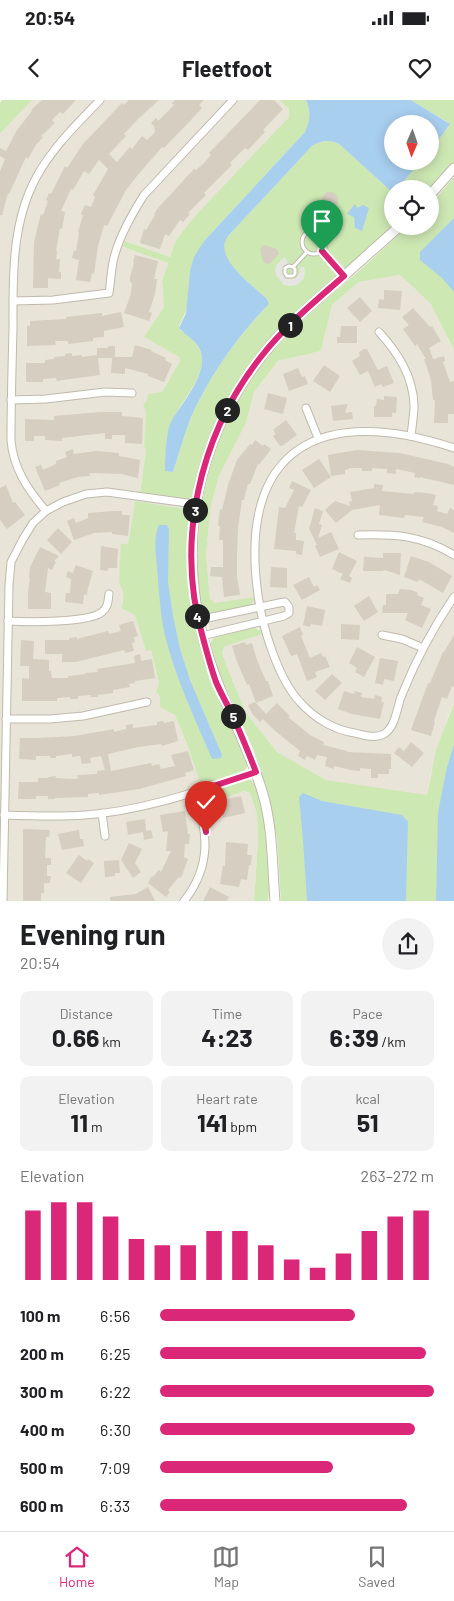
<!DOCTYPE html>
<meta charset="utf-8">
<style>
body{margin:0;font-family:Barlow,sans-serif;background:#f2f2f2;color:#202124;height:100vh;display:flex;flex-direction:column;font-size:19px;white-space:nowrap}
*{box-sizing:border-box;margin:0}
p{font-size:16px;color:#757577}
.icon{flex:none;width:28px;height:28px;fill:none;stroke:currentColor;stroke-width:2;stroke-linecap:round;stroke-linejoin:round}
.map{position:relative;height:801px;overflow:hidden}
.details{display:flex;flex-direction:column;background:#fff;flex:1}
.details>*{flex:none}
.needle{width:32px;rotate:182deg}
.tools{position:absolute;left:384px;top:15px;display:grid;gap:10px}
.tools a{display:grid;place-items:center;width:55px;height:55px;border-radius:50%;background:#fff;box-shadow:0 2px 12px #0003;font-size:25px}
.pin{position:absolute;display:grid;place-items:center;width:42px;height:42px;color:#fff;margin:-51px -21px;border-radius:50% 50% 50% 0;rotate:-45deg;box-shadow:0 0 5px #0007}
.pin .icon{rotate:45deg}
.km{position:absolute;width:25px;height:25px;margin:-12px;border-radius:50%;background:#222;color:#fff;font-size:14px;line-height:25px;text-align:center}
.round{display:grid;place-items:center;flex:none;width:52px;height:52px;border-radius:26px;background:#f2f2f2}
.head{display:flex;align-items:center;justify-content:space-between;height:85px;padding:0 20px}
h1{font-size:28px;font-weight:700;line-height:38px}
.metrics{display:grid;grid-template-columns:repeat(3,1fr);gap:8px;height:85px;padding:5px 20px}
.metrics div{display:grid;align-content:center;border-radius:10px;background:#f2f2f2;text-align:center}
.metrics b{font-size:25px;font-weight:700}
.metrics small{font-size:14px;font-weight:400}
.metrics p{font-size:14px}
.chart{height:140px;padding:10px 20px}
.chart p{display:flex;justify-content:space-between}
.chart svg{width:100%;height:90px;margin-top:5px;stroke:#db2777;stroke-width:6}
ul{padding:0 20px;list-style:none;font-size:16px}
li{display:grid;grid-template-columns:80px 60px 1fr;align-items:center;height:38px}
li i{height:12px;border-radius:6px;background:#db2777}
.status{display:flex;justify-content:space-between;align-items:center;height:35px;padding:0 25px;background:#fff;direction:ltr}
.status svg{height:14px;fill:currentColor}
header{display:flex;justify-content:space-between;align-items:center;height:65px;padding:0 20px;background:#fff;font-size:22px;font-weight:700}
.dock{display:flex;justify-content:space-around;align-items:center;height:70px;border-top:1px solid #e0e0e0;background:#fff;font-size:14px;color:#757577}
.dock a{display:grid;justify-items:center;gap:2px}
.dock .selected{color:#db2777}
.map>svg:first-child{display:block}
</style>
<div class="status"><b>20:54</b><svg viewBox="0 0 49 12"><path d="M0 12V9h3v3zM5 12V6h3v6zM10 12V3h3v9zM15 12V0h3v12zM26 1h20v11H26zM47 4h2v5h-2z"/></svg></div>
<header><svg class="icon" aria-label="back" viewBox="0 0 24 24"><path d="M15 5l-7 7 7 7"/></svg>Fleetfoot<svg class="icon" aria-label="heart" viewBox="0 0 24 24"><path d="M12 20l-8-8c-3-5 5-10 8-4 3-6 11-1 8 4z"/></svg></header>
<div class="map">
<svg width="454" height="801" viewBox="0 0 454 801">
<rect width="100%" height="100%" fill="#f5f2ea"/>
<g fill="#e8e4d8">
<path d="M32 0H279L289 9V17L176 140 170 157 126 141 123 147 168 163 162 181 164 207 145 237 179 257 180 261 162 292 148 297 146 303V311L144 347 146 350 140 392 189 399 188 410 135 401 128 444 122 443V487L124 493 121 508 136 515 146 550 151 549 159 583 156 592 160 597 161 602 175 615 187 644 201 686 247 670 251 680 210 692 205 704 244 691 250 693 257 714 258 741 254 801H0V34Z"/>
<path d="M400 175 430 203 454 250V603L449 614 430 676 427 696 326 680 277 652 247 614 235 587 222 553 224 547 262 534 261 531 258 528 215 537 212 540 206 514 211 515 254 500V498L215 504 210 500 206 454 211 405 219 376 246 323 254 292 278 261 321 251 332 205 359 182Z"/>
</g>
<g fill="#cee8b4">
<path d="M2 0H32L0 34V3Z"/>
<path d="M279 0H306C311 11 310 21 305 32L204 141 193 161 190 170 187 209 179 226 180 230C230 261 181 293 169 329 166 339 165 361 166 371L173 372C179 354 184 335 191 317 210 274 237 238 269 204L267 199C257 189 231 170 226 157 223 151 224 144 226 138L312 46C321 41 330 39 339 44L392 92V126H394L276 234 256 256 242 277 206 351 193 396 187 400 140 393 146 350 144 347 146 311 143 305 147 300 148 294 162 292 180 261 179 257 144 237 164 207 162 181 168 163 123 147 125 141 170 157 176 140 197 114 289 17V9Z"/>
<path d="M411 0H454V62L442 78 430 89H397L421 61H430V52L448 27 449 23Z"/>
<path d="M454 77V250L430 203 400 175 359 182 332 205 321 251 278 261 254 292 246 323 219 376 211 405 206 454 210 499 215 503 255 497 252 504 249 506 211 515C196 514 199 487 198 476 195 402 214 326 260 266 283 237 310 213 338 189 362 169 385 147 408 126H430V105Z"/>
<path d="M135 401 185 409 190 413 188 474 196 527 201 549 212 580 248 664 245 671 201 686 187 644 175 615 160 607V597L156 592 159 583 151 550 146 551 135 515 121 508C124 499 125 491 119 483L121 443 128 444Z"/>
<path d="M255 528 261 531 262 534 224 547 222 553 235 587 247 614 277 652 326 680 427 695 436 650 454 603V801H281L277 738 263 678 254 651 216 566 210 543 215 537Z"/>
<path d="M248 680H251L256 685 268 739 271 768 268 801H254L258 741 257 714 250 693 244 691 205 705 204 700 206 694 210 692Z"/>
</g>
<path fill="#e6e5e1" d="M285 157 288 163 282 168V171L283 175 287 179 296 178 300 172V167H304L305 172 304 178 297 185 290 186 284 185 277 177 275 171 277 164Z"/>
<g fill="#a9cfef">
<path d="M306 0H411L450 24 430 52V24H392V61H421L397 89H392V92L339 44C329 39 321 41 312 46L228 136C212 158 253 185 267 199L269 204C237 237 210 275 191 317 184 335 179 354 173 372L165 371C165 360 166 335 170 324 180 304 210 274 200 250 196 240 186 236 179 228L186 213 190 170 194 157 204 141 305 32C310 21 311 11 306 0Z"/>
<path d="M355 104 357 108 363 105 369 108 362 131 355 128 354 117 347 114Z"/>
<path d="M454 118V192L442 178 420 160V152Z"/>
<path d="M159 425H167L169 430 168 482 173 516 180 549 190 580 222 655 221 658 212 659C195 619 176 579 165 536 160 514 159 490 157 467 156 455 153 437 159 425Z"/>
<path d="M454 644V801H436L438 713 446 671Z"/>
<path d="M303 693 322 701 402 715 408 722 406 801H307L303 740 299 697Z"/>
</g>
<g fill="#d6cec0">
<path d="M42 0H76L63 14 60 12 52 20 55 23 41 36 43 37 38 43H37L28 59 26 57 9 94 8 93 2 115H0V71L5 59 0 56V48L6 51 17 30 32 11 31 10Z"/>
<path d="M129 0H159L138 19 124 34 126 36 109 54 117 62 130 47 132 49 142 36 147 40 155 32 154 26 151 23 156 18 158 21 174 5 172 3 175 0H204L199 5 202 8 189 22 164 48 162 47 137 76 126 90 107 126 104 125 98 146 94 174 92 173 90 182 76 180 79 160 72 158 74 150 76 151 79 133 78 132 83 115 81 114 85 105 91 107 95 97 93 95 108 69 99 60 89 74 84 71 73 90 71 89 61 111 65 112 62 129 60 128 56 151H57L56 159H60L59 172H61V179L48 178V188H33L34 143 38 125 41 114 43 115 48 101 46 100 49 93 51 94 65 66 67 68 83 44 122 3 124 5Z"/>
<path d="M260 0H274L283 9 263 30 265 32 248 50 245 48 230 63 232 65 204 93 206 95 188 113 190 114 183 122 180 120 169 136 165 134 160 149 140 143 144 129 146 130 155 115 154 114 158 108 194 69 196 70 203 64 211 55 209 53Z"/>
<circle cx="330" cy="100" r="8"/>
<path d="M264 145 277 149 279 154 269 164 263 162 260 149Z"/>
<path d="M135 155 158 161 154 179H157L155 194 149 212 152 213 149 221 124 213 131 194 132 183 130 182V177L134 163 133 162Z"/>
<path d="M384 190 402 191 400 210 378 208 379 199 384 200Z"/>
<path d="M360 197 372 211 360 222 347 208Z"/>
<path d="M413 208 430 227 432 226 441 241 429 248 433 259 444 256 445 261 443 262 450 282 454 281V314H448V323H434L435 300H433L431 280 424 259H426L417 244 415 246 403 229 409 225 402 217Z"/>
<path d="M121 212 124 227 104 231V237L93 238V241L68 244V241H55L56 245 27 246V226H30V221L66 219V217L102 213V216Z"/>
<path d="M341 226H357V243H337V237H340Z"/>
<path d="M135 245 152 250 151 251 166 258 165 260 172 264 164 282 148 276V274L125 268V274L111 273 112 258H98L100 275 63 280 57 281 56 278 43 279V282H26V263H45V260L54 259V257L65 256V254L72 253V256L82 255V257L97 255V248H108V246H115V257H132Z"/>
<path d="M364 249H367L378 270 387 266 394 283 383 287 381 284 375 287 368 271 360 275 352 261 360 256 359 252Z"/>
<path d="M324 265 340 276 330 292 313 281Z"/>
<path d="M298 268 302 277 305 276 308 284 289 291 283 274Z"/>
<path d="M268 293 287 298 283 314 264 309Z"/>
<path d="M384 296 397 297 396 313H392V317H374V306H376L377 299 384 300Z"/>
<path d="M348 304 345 313 352 312 353 319 333 321 331 306Z"/>
<path d="M100 312H122V316L143 318 142 344 125 343V335H112V339H105V333L62 338V341L45 340V336H34V341H25V319L54 320V316Z"/>
<path d="M286 320 297 335 282 346H280L273 336 276 334 273 330Z"/>
<path d="M255 340 263 346 264 344 271 349 259 365 258 364 250 384H248L244 400H242L238 428 237 455V477L240 495 224 497 222 477 210 476 211 467H223V440H219L220 426H218L220 409 222 410 228 385 237 360 250 344 252 345Z"/>
<path d="M73 349 74 354 97 351 119 353V356L140 360 138 378 121 374 89 373 90 376 78 377 59 383 60 385 45 391 35 367 41 365 43 370 56 364V361L67 357 65 352Z"/>
<path d="M357 350 400 353 448 364 454 367V385L420 377V378L414 377 415 373 396 369V374L387 373V369L372 368V371H362V368H349V369L345 370V374L331 376 328 355Z"/>
<path d="M319 359 331 377 314 388 302 370Z"/>
<path d="M292 381 311 390 302 407 299 406 294 433H296V440L304 441 302 455 296 454V451L274 449 279 407 285 408 294 390 289 388Z"/>
<path d="M374 384 383 385 382 391 414 394V392L427 393 436 395 433 405 438 406 437 411 447 414 450 408 454 410V433L442 427 422 422 424 417 405 415 404 418 379 415 380 405 352 410 336 423 325 410 335 401 350 406 349 402 352 401 350 392 374 388Z"/>
<path d="M6 385 13 403 15 402 25 415 7 429 0 420V388Z"/>
<path d="M315 408 323 411 319 424 322 425 318 438 331 432 339 449 320 457 315 446 317 445 309 429Z"/>
<path d="M114 411H122V415H130L128 436 112 434V432L94 433 74 440 67 421 74 418 76 423 88 418V413Z"/>
<path d="M58 428 72 442 61 454 47 440Z"/>
<path d="M101 446 118 449 117 468H108V471L100 470Z"/>
<path d="M40 447 59 456 54 461 56 462 52 470 48 468 45 492 51 493V509H28V492L30 478H29L30 467Z"/>
<path d="M339 452 357 461 349 476 352 478 350 483 340 479 343 474 332 469Z"/>
<path d="M383 453H401L400 475 384 470 383 471H363L364 457 383 458Z"/>
<path d="M411 456 429 462 452 476 443 493 419 479 418 482 404 477Z"/>
<path d="M76 465 93 471 88 488 87 495 84 494 83 504 65 502 66 493H70L71 479 66 477 68 471 73 473Z"/>
<path d="M271 467 287 468V488L270 487Z"/>
<path d="M309 477 314 487 317 485 320 490 302 500 293 485Z"/>
<path d="M400 489 411 490 418 493 417 495 424 498 421 505 431 509 422 528 405 520 408 513H382L383 505H386V494H398Z"/>
<path d="M369 496 378 512 364 521 354 506Z"/>
<path d="M307 506 325 510 322 526 311 524 310 527 303 525Z"/>
<path d="M133 521 138 536 134 537 135 542 132 543 134 551 125 553 124 550 76 562H62V554H45V540H69V538L77 537V539L108 531 109 534 121 531 119 525Z"/>
<path d="M341 524 360 525 359 540 341 539Z"/>
<path d="M300 527 303 535 301 536 310 558 321 553 323 557 325 556 330 567 315 572 317 577 307 581 297 554 291 556 282 536Z"/>
<path d="M454 535V587L452 586 447 599 442 597 434 621 435 622 431 636 411 630 428 583H430L443 552H444Z"/>
<path d="M21 540 34 541 33 559 49 560V571H51L52 578H68V576L86 574 85 573 98 572 97 569 135 563 134 556 140 554 141 561 152 559 155 578 135 581V583L129 584 130 587 113 590V593L98 595V597H91V595L78 596V599H70V597L57 598V601H22V578L29 579V566H20Z"/>
<path d="M245 542 246 545 252 543 257 560 266 581H268L273 596 256 603 249 584 247 585 237 562 232 546Z"/>
<path d="M357 547 375 557 364 577 355 572 357 568 349 563Z"/>
<path d="M380 558 398 561 394 581 384 579 383 585 375 583Z"/>
<path d="M332 574 342 583 325 600 315 591Z"/>
<path d="M344 591 354 594 355 591 362 593 361 597 374 599 375 595 382 597 381 602H384L380 619 352 614 338 609Z"/>
<path d="M255 602 266 614 277 603 290 616 288 617 310 635 324 642 323 645 347 651V652L391 654V669H389V674H378V678H371V669L360 668V671L351 670 334 666V669L325 666 327 657 317 655 315 660 307 656 305 660 298 656 300 651 274 630 263 619 260 622 253 615 248 605Z"/>
<path d="M163 621 164 623 174 621 178 641 162 646 161 644 138 647 108 654 111 671 151 663 152 666 159 664 161 669 175 666 171 655 188 651 194 670 185 673 186 676 139 689 99 695V693L88 694V697L55 698V699H48V696H36V699H18L19 682H38V678H48V677L56 676 55 678 78 679 77 675 97 674V671L105 670 101 656 90 658 91 663 82 664 80 656 72 657V654L56 656V658H50V656H36V660L19 659 20 638H39L75 636 114 629V632L126 629V625L133 624V628L157 625V622Z"/>
<path d="M411 642 424 653 412 667 394 653 399 647 404 651Z"/>
<path d="M241 696 245 713 223 718 219 701Z"/>
<path d="M185 711 188 734H190L189 744H185L184 757 188 759 181 778 179 777 168 790 170 792 166 797 148 783 152 776 153 777 159 770 161 772 171 751H166L168 731 163 732 160 715Z"/>
<path d="M145 719 146 731 151 730 153 738 144 740 143 732 128 735 126 722Z"/>
<path d="M23 729 50 730 49 737H46L45 758H51V765H47V776H51L50 783H44V793H41V801H23Z"/>
<path d="M79 730 80 739H83L84 746 62 750 58 734Z"/>
<path d="M226 742 248 744 247 755H252L251 765H249L247 780 241 779 239 787 220 784 223 765 225 766Z"/>
<path d="M129 743 142 749 135 763 141 772 133 778 121 760Z"/>
<path d="M79 755 87 761 88 759 94 763 81 783 66 773Z"/>
<path d="M119 760 120 773H115V776L105 777 104 761Z"/>
<path d="M148 787 155 801H110V797L136 794Z"/>
<path d="M210 787 229 797 227 801H203Z"/>
</g>
<g fill="none" stroke-linecap="round" stroke-linejoin="round">
<defs>
<g id="service">
<circle cx="314" cy="142" r="12"/>
<path d="M322 151 343 175"/>
<path d="M293 167 295 169V174L293 176H287L285 173V168L289 166 293 167 307 152"/>
</g>
<g id="minor">
<path d="M13 201 53 200 109 193C111 180 111 167 115 154 121 133 132 114 144 95L233 0"/>
<path d="M379 232C398 253 413 276 414 305 414 315 412 326 411 336"/>
<path d="M11 300 46 299 105 292 132 293"/>
<path d="M306 308 318 338"/>
<path d="M454 348C323 304 237 346 258 495 262 526 278 579 300 602 314 618 334 630 355 633 363 635 376 639 384 634 395 628 397 608 401 597 415 562 432 529 454 497"/>
<path d="M46 411C28 390 13 368 11 340 11 303 12 266 13 229 13 178 11 123 37 76 53 47 77 24 100 0"/>
<path d="M358 435C395 434 421 435 454 455"/>
<path d="M198 520 279 503 285 502 289 507V513L284 516 202 536"/>
<path d="M8 521C27 522 89 523 102 512 108 507 108 502 109 494"/>
<path d="M382 535 402 539 423 548"/>
<path d="M6 619H50L83 616 147 602"/>
<path d="M102 713 105 736"/>
<path d="M4 715C31 716 58 717 85 715 144 711 201 690 256 672"/>
<path d="M3 801 9 485 11 462 23 439 33 423 46 411 63 402 86 394 107 392 195 404"/>
<path d="M184 801C212 766 208 732 195 692"/>
</g>
<g id="tertiary">
<path d="M430 95 454 68"/>
<path d="M275 801C272 764 273 726 262 691 248 644 222 602 208 555 173 442 197 329 275 240 291 222 310 206 328 190 352 169 376 147 400 126"/>
</g>
</defs>
<use href="#service" stroke="#c0baad" stroke-width="5"/>
<use href="#minor" stroke="#c0baad" stroke-width="9"/>
<use href="#tertiary" stroke="#c0baad" stroke-width="11"/>
<use href="#service" stroke="#fff" stroke-width="3"/>
<use href="#minor" stroke="#fff" stroke-width="7"/>
<use href="#tertiary" stroke="#fff" stroke-width="9"/>
</g>
<g fill="none" stroke-linecap="round" stroke-linejoin="round">
<defs>
<path id="route" d="M206 732 203 715 195 692 256 672C249 654 242 636 234 619 229 607 221 594 216 582 211 568 207 553 203 538 175 442 199 336 260 258 284 227 314 202 344 176L322 151"/>
</defs>
<use href="#route" stroke="#fff" stroke-width="10"/>
<use href="#route" stroke="#db2777" stroke-width="6"/>
</g>
</svg>
<div class="tools">
<a><svg class="needle" viewBox="-14 -14 28 28"><path d="M0-13l5 13h-10z" fill="#e53935"/><path d="M0 13l5-13h-10z" fill="#757577"/></svg></a>
<a><svg class="icon" aria-label="locate" viewBox="0 0 24 24"><circle cx="12" cy="12" r="6"/><path d="M12 2v4M12 18v4M2 12h4M18 12h4"/></svg></a>
</div>
<div class="pin" style="left:322px;top:151px;background:#1e9e55"><svg class="icon" aria-label="arrive" viewBox="0 0 24 24"><path d="M6 21V4h12l-3 4 3 4H6"/></svg></div>
<div class="pin" style="left:206px;top:732px;background:#d93025"><svg class="icon" aria-label="check" viewBox="0 0 24 24"><path d="M5 12l5 5 9-10"/></svg></div>
<b class="km" style="left:290px;top:225px">1</b>
<b class="km" style="left:227px;top:310px">2</b>
<b class="km" style="left:195px;top:410px">3</b>
<b class="km" style="left:197px;top:516px">4</b>
<b class="km" style="left:233px;top:616px">5</b>
</div>
<section class="details">
<div class="head"><div><h1>Evening run</h1><p>20:54</p></div><a class="round"><svg class="icon" aria-label="share" viewBox="0 0 24 24"><path d="M12 15V3M7 8l5-5 5 5M5 13v7h14v-7"/></svg></a></div>
<div class="metrics">
<div><p>Distance</p><b>0.66<small> km</small></b></div>
<div><p>Time</p><b>4:23</b></div>
<div><p>Pace</p><b>6:39<small> /km</small></b></div>
</div>
<div class="metrics">
<div><p>Elevation</p><b>11<small> m</small></b></div>
<div><p>Heart rate</p><b>141<small> bpm</small></b></div>
<div><p>kcal</p><b>51</b></div>
</div>
<div class="chart"><p><span>Elevation</span>263–272 m</p>
<svg viewBox="0 0 160 44" preserveAspectRatio="none"><path d="M5 44V10M15 44V6M25 44V6M35 44V13M45 44V24M55 44V27M65 44V27M75 44V20M85 44V20M95 44V27M105 44V34M115 44V38M125 44V31M135 44V20M145 44V13M155 44V10"/></svg>
</div>
<ul>
<li><b>100 m</b>6:56<i style="width:71%"></i></li>
<li><b>200 m</b>6:25<i style="width:97%"></i></li>
<li><b>300 m</b>6:22<i style="width:100%"></i></li>
<li><b>400 m</b>6:30<i style="width:93%"></i></li>
<li><b>500 m</b>7:09<i style="width:63%"></i></li>
<li><b>600 m</b>6:33<i style="width:90%"></i></li>
</ul>
</section>
<nav class="dock">
<a class="selected"><svg class="icon" aria-label="home" viewBox="0 0 24 24"><path d="M3 11l9-7 9 7M6 9v11h12V9"/></svg>Home</a>
<a><svg class="icon" aria-label="map" viewBox="0 0 24 24"><path d="M3 6l6-2 6 2 6-2v14l-6 2-6-2-6 2zM9 4v14M15 6v14"/></svg>Map</a>
<a><svg class="icon" aria-label="saved" viewBox="0 0 24 24"><path d="M7 4h10v16l-5-4-5 4z"/></svg>Saved</a>
</nav>
